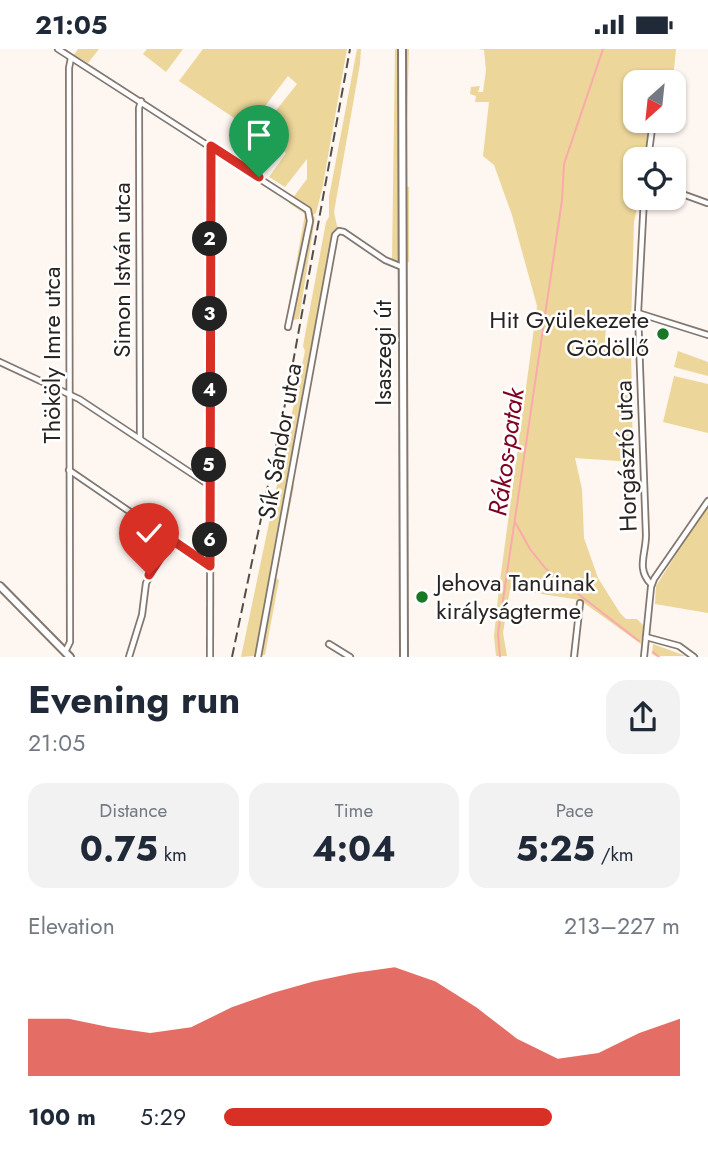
<!DOCTYPE html>
<meta charset="utf-8">
<style>
body{margin:0;font-family:Jost,sans-serif;background:#f2f2f3;color:#1f2937;height:100vh;display:flex;flex-direction:column;font-size:26px;white-space:nowrap}
*{box-sizing:border-box;margin:0}
p{font-size:23px;color:#747a83}
.icon{flex:none;width:38px;height:38px;fill:none;stroke:currentColor;stroke-width:2;stroke-linecap:round;stroke-linejoin:round}
.map{position:relative;height:608px;overflow:hidden}
.sheet{display:flex;flex-direction:column;background:#fff;flex:1}
.sheet>*{flex:none}
.needle{width:46px;rotate:207deg}
.fabs{position:absolute;left:623px;top:21px;display:grid;gap:14px}
.fabs a{display:grid;place-items:center;width:63px;height:63px;border-radius:14px;background:#fff;box-shadow:0 2px 5px #0004;font-size:35px}
.pin{position:absolute;display:grid;place-items:center;width:60px;height:60px;color:#fff;margin:-72px -30px;border-radius:50% 50% 50% 0;rotate:-45deg;box-shadow:0 0 7px #0007}
.pin .icon{rotate:45deg}
.km{position:absolute;width:35px;height:35px;margin:-18px;border-radius:50%;background:#222;color:#fff;font-size:19px;line-height:35px;text-align:center}
.round{display:grid;place-items:center;flex:none;width:74px;height:74px;border-radius:21px;background:#f2f2f3}
.head{display:flex;align-items:center;justify-content:space-between;height:119px;padding:0 28px}
h1{font-size:38px;font-weight:700;line-height:52px}
.metrics{display:grid;grid-template-columns:repeat(3,1fr);gap:10px;height:119px;padding:7px 28px}
.metrics div{display:grid;align-content:center;border-radius:18px;background:#f2f2f3;text-align:center}
.metrics b{font-size:35px;font-weight:700}
.metrics small{font-size:19px;font-weight:400}
.metrics p{font-size:19px}
.chart{height:196px;padding:14px 28px}
.chart p{display:flex;justify-content:space-between}
.chart svg{width:100%;height:126px;margin-top:7px;fill:#d93025;opacity:.7}
ul{padding:0 28px;list-style:none;font-size:23px}
li{display:grid;grid-template-columns:112px 84px 1fr;align-items:center;height:52px}
li i{height:18px;border-radius:9px;background:#d93025}
.status{display:flex;justify-content:space-between;align-items:center;height:49px;padding:0 35px;background:#fff;direction:ltr}
.status svg{height:19px;fill:currentColor}
.map>svg:first-child{display:block}
</style>
<div class="status"><b>21:05</b><svg viewBox="0 0 49 12"><path d="M0 12V9h3v3zM5 12V6h3v6zM10 12V3h3v9zM15 12V0h3v12zM26 1h20v11H26zM47 4h2v5h-2z"/></svg></div>
<div class="map">
<svg width="708" height="608" viewBox="0 0 708 608">
<rect width="100%" height="100%" fill="#fef6f1"/>
<g fill="#ecd699" fill-rule="evenodd">
<path d="M78 0H99L88 14 74 6Z"/>
<path d="M147 0H183L166 23 143 5Z"/>
<path d="M203 0H347L322 141 316 164 313 166 315 169 299 270 291 271 289 279 285 277 305 165 289 154 307 130V110L285 138 269 128 286 104 179 32ZM288 27 297 35 274 64 265 57Z"/>
<path d="M357 0H361L360 15 334 163 337 177 340 179 336 191 292 435 294 437 276 529 279 531 265 606 241 608 305 302 303 297 326 173 329 168V148Z"/>
<path d="M395 0H409L405 137 409 138V213L392 212Z"/>
<path d="M478 0H676L673 31 635 33V72H650L645 110H635V149H639L634 173 631 278 606 275 605 292 631 296 633 413 575 409 582 440 584 489 598 529 620 564 626 570H637L644 577 641 595 580 551 510 540 503 584 507 607H496L494 587 499 539 537 257 512 166 494 116 483 107 489 53H475L476 47 470 45 471 38 480 37 478 43H483L486 21 484 1Z"/>
<path d="M678 302 708 313V327L674 318Z"/>
<path d="M674 327 708 335V384L663 373Z"/>
<path d="M708 455V564L655 555 656 537Z"/>
<path d="M653 595 686 607H656L652 605Z"/>
</g>
<g fill="none" stroke-linecap="round" stroke-linejoin="round">
<g stroke="#fbaaac" stroke-width="2">
<path d="M515 473 530 500 546 520 639 592"/>
<path d="M653 603 659 608"/>
<path d="M500 608 498 585 562 151 564 115 603 0"/>
</g>
<defs>
<g id="minor">
<path d="M58 0 308 161 310 172 288 278"/>
<path d="M648 110 653 72"/>
<path d="M674 142 707 154"/>
<path d="M644 149 638 264 646 486C646 505 636 520 651 535"/>
<path d="M638 264 708 286"/>
<path d="M0 313 79 350 209 436"/>
<path d="M140 389 139 59 141 52"/>
<path d="M69 421 209 517"/>
<path d="M646 588 679 597 694 608"/>
<path d="M329 595 350 608"/>
<path d="M65 603 70 593 69 19 71 9"/>
<path d="M129 608 142 566 146 534 172 491"/>
<path d="M210 608 211 97"/>
<path d="M258 608 335 186 339 182 344 183 385 211 402 218"/>
<path d="M574 608 580 554"/>
<path d="M644 608 651 538 654 530 708 452"/>
</g>
<g id="secondary">
<path d="M402 0 404 608"/>
<path d="M0 537 70 608"/>
</g>
</defs>
<use href="#minor" stroke="#837770" stroke-width="8"/>
<use href="#secondary" stroke="#837770" stroke-width="10"/>
<use href="#minor" stroke="#fff" stroke-width="4.5"/>
<use href="#secondary" stroke="#fff" stroke-width="6"/>
<path stroke="#544e4b" stroke-width="2" stroke-dasharray="10 5" stroke-linecap="butt" d="M232 608 288 341 350 0"/>
</g>
<g fill="none" stroke-linecap="round" stroke-linejoin="round">
<defs>
<path id="route" d="M149 526 172 491 210 517 211 97 259 128"/>
</defs>
<use href="#route" stroke="#fff" stroke-width="14"/>
<use href="#route" stroke="#d93025" stroke-width="9"/>
</g>
<g fill="#1a7726" stroke="#fff" stroke-width="2.5">
<circle cx="663" cy="285" r="7"/>
<circle cx="422" cy="548" r="7"/>
</g>
<g text-anchor="middle" stroke-width="5" stroke-linejoin="round" paint-order="stroke">
<g font-size="24" fill="#292421" stroke="#fff">
<text transform="translate(122 221) rotate(-90)" y="8">Simon István utca</text>
<text transform="translate(383 304) rotate(-90)" y="8">Isaszegi út</text>
<text transform="translate(52 306) rotate(-90)" y="8">Thököly Imre utca</text>
<text transform="translate(280 392) rotate(-80)" y="8">Sík Sándor utca</text>
<text transform="translate(626 407) rotate(-92)" y="8">Horgásztó utca</text>
</g>
<g font-size="24" fill="#292421" stroke="#fff" text-anchor="end">
<text x="649" y="279">Hit Gyülekezete<tspan x="649" dy="28">Gödöllő</tspan></text>
<text x="436" y="542" text-anchor="start">Jehova Tanúinak<tspan x="436" dy="28">királyságterme</tspan></text>
</g>
<g font-size="26" font-style="italic" fill="#7d0020" stroke="#fff">
<text transform="translate(506 403) rotate(-82)" y="9">Rákos-patak</text>
</g>
</g>
</svg>
<div class="fabs">
<a><svg class="needle" viewBox="-14 -14 28 28"><path d="M0-13l5 13h-10z" fill="#e53935"/><path d="M0 13l5-13h-10z" fill="#747a83"/></svg></a>
<a><svg class="icon" aria-label="locate" viewBox="0 0 24 24"><circle cx="12" cy="12" r="6"/><path d="M12 2v4M12 18v4M2 12h4M18 12h4"/></svg></a>
</div>
<div class="pin" style="left:259px;top:128px;background:#1e9e55"><svg class="icon" aria-label="arrive" viewBox="0 0 24 24"><path d="M6 21V4h12l-3 4 3 4H6"/></svg></div>
<div class="pin" style="left:149px;top:526px;background:#d93025"><svg class="icon" aria-label="check" viewBox="0 0 24 24"><path d="M5 12l5 5 9-10"/></svg></div>
<b class="km" style="left:210px;top:190px">2</b>
<b class="km" style="left:210px;top:265px">3</b>
<b class="km" style="left:210px;top:341px">4</b>
<b class="km" style="left:209px;top:416px">5</b>
<b class="km" style="left:210px;top:491px">6</b>
</div>
<section class="sheet">
<div class="head"><div><h1>Evening run</h1><p>21:05</p></div><a class="round"><svg class="icon" aria-label="share" viewBox="0 0 24 24"><path d="M12 15V3M7 8l5-5 5 5M5 13v7h14v-7"/></svg></a></div>
<div class="metrics">
<div><p>Distance</p><b>0.75<small> km</small></b></div>
<div><p>Time</p><b>4:04</b></div>
<div><p>Pace</p><b>5:25<small> /km</small></b></div>
</div>
<div class="chart"><p><span>Elevation</span>213–227 m</p>
<svg viewBox="0 0 160 44" preserveAspectRatio="none"><path d="M0 44V24L10 24L20 27L30 29L40 27L50 20L60 15L70 11L80 8L90 6L100 11L110 20L120 31L130 38L140 36L150 29L160 24V44z"/></svg>
</div>
<ul>
<li><b>100 m</b>5:29<i style="width:72%"></i></li>
</ul>
</section>
